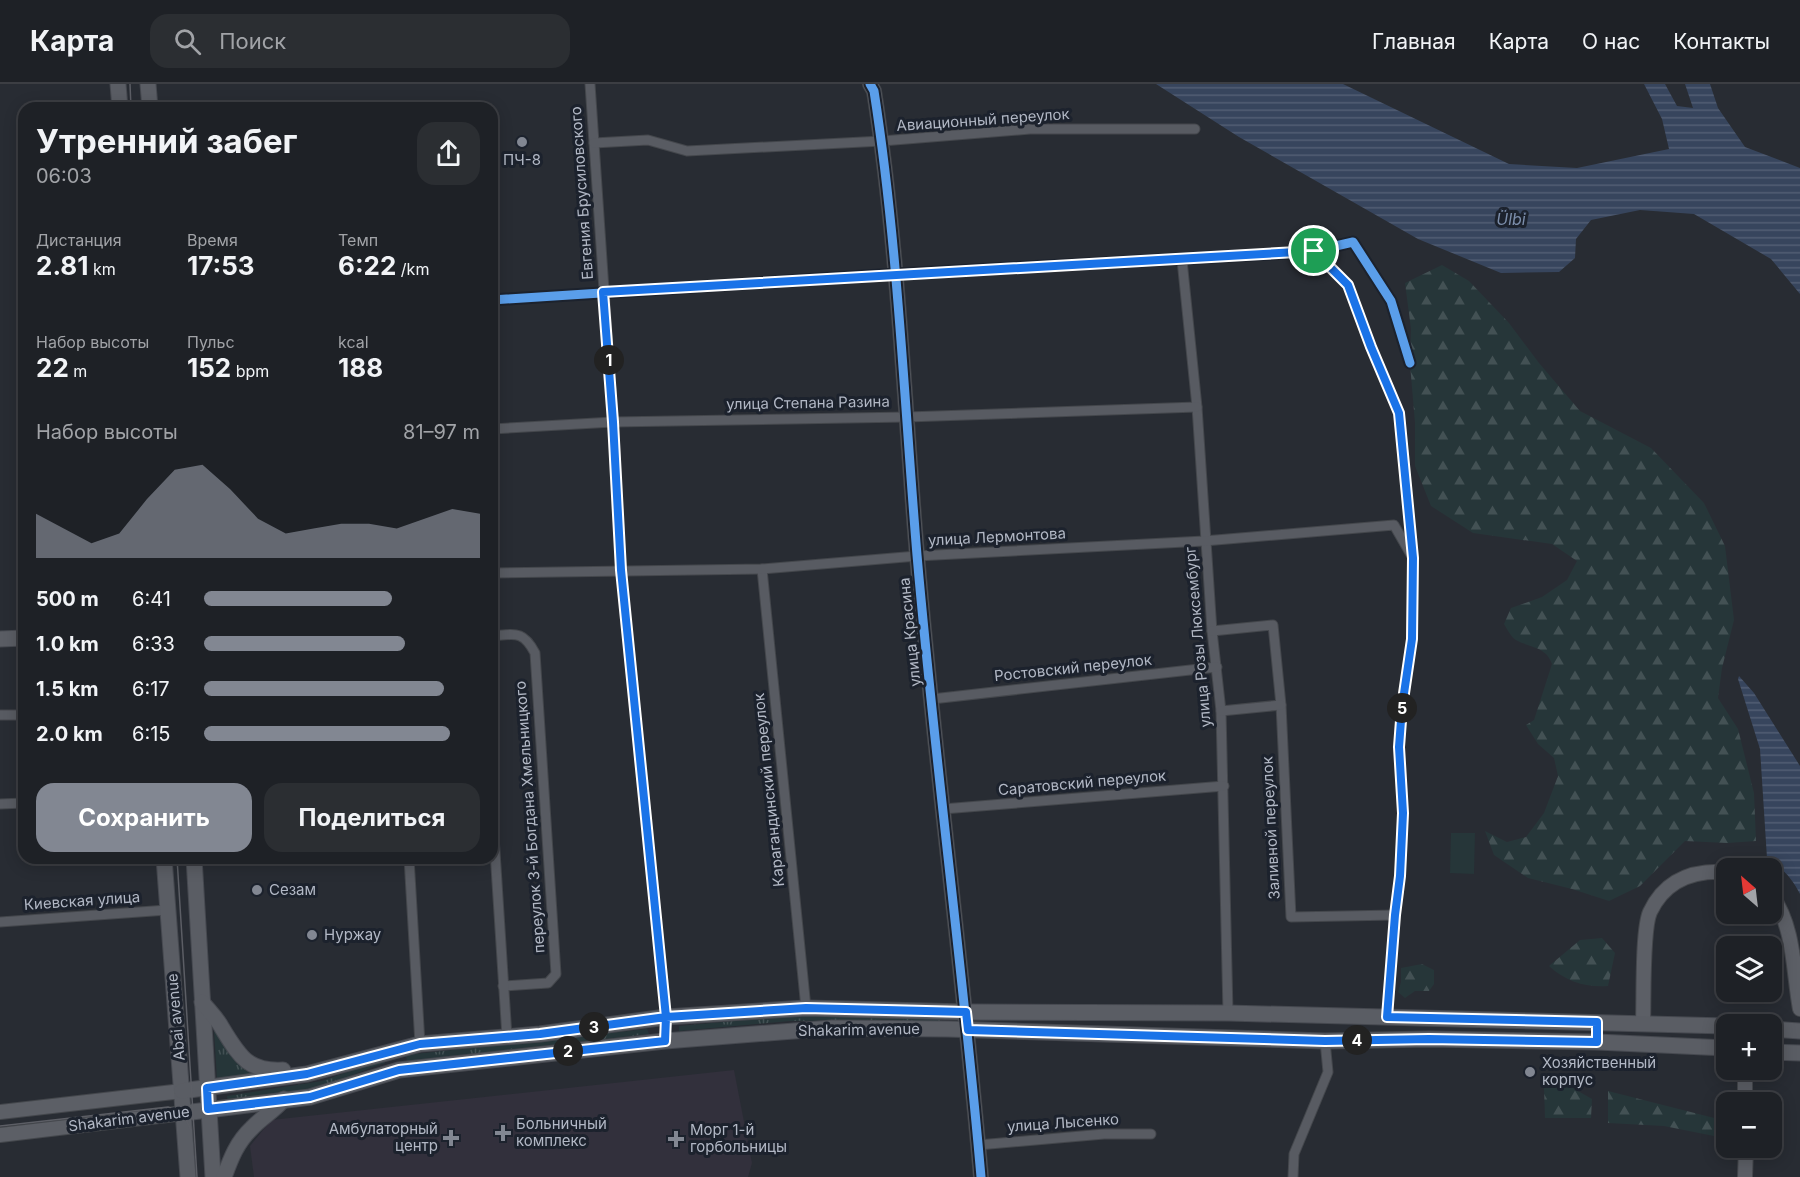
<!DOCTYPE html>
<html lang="ru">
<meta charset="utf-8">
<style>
body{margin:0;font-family:Inter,sans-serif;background:#2b2e32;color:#f1f3f6;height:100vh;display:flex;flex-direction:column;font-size:22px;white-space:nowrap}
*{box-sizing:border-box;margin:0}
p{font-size:20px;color:#a1a3a7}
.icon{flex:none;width:33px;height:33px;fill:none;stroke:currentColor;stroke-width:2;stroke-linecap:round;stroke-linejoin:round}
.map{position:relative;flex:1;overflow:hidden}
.sheet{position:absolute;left:18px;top:18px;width:480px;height:762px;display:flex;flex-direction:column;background:#1e2126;border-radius:18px;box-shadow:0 3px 15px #0003,0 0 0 2px #3c3e43}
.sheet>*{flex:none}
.needle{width:39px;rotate:332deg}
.buttons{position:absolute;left:1716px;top:774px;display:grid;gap:12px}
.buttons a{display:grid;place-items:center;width:66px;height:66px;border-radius:12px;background:#1e2126;box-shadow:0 3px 15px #0003,0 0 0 2px #3c3e43;font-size:30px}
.pin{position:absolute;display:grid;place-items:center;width:51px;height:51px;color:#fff;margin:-26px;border:3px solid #fff;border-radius:50%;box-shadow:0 2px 6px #0007}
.km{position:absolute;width:30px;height:30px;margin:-15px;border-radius:50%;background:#222;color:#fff;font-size:16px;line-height:30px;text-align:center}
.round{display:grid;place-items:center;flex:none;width:63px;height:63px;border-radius:18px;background:#2b2e32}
.summary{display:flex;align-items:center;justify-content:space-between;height:102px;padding:0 18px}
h1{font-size:33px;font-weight:700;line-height:45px}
.metrics{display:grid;grid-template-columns:repeat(3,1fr);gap:9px;height:102px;padding:6px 18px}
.metrics div{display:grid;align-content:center}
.metrics b{font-size:26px;font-weight:700}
.metrics small{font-size:16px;font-weight:400}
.metrics p{font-size:16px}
.chart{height:168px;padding:12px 18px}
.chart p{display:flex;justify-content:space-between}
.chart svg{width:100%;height:108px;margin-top:6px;fill:#828792;opacity:.7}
.button{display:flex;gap:12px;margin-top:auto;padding:12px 18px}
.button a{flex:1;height:69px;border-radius:18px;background:#828792;color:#fff;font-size:24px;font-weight:700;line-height:69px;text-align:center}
.button a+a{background:#2b2e32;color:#f1f3f6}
ul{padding:0 18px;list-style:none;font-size:20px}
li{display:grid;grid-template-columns:96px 72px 1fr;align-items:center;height:45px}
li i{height:15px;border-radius:8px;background:#828792}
header{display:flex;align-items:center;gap:36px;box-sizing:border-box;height:84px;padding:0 30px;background:#1e2126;border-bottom:2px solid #3c3e43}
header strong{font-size:28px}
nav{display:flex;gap:33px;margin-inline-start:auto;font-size:21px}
.search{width:420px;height:54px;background:#2b2e32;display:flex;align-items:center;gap:15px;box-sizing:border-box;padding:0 21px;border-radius:18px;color:#a1a3a7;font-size:22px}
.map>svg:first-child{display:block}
</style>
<header>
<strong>Карта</strong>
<div class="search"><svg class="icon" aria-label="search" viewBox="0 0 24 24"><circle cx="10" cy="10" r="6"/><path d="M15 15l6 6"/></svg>Поиск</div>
<nav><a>Главная</a><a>Карта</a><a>О нас</a><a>Контакты</a></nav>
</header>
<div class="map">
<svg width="1800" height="1093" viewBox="0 0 1800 1093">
<defs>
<pattern id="grass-tufts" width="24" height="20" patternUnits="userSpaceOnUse" patternTransform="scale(1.5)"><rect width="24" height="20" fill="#263639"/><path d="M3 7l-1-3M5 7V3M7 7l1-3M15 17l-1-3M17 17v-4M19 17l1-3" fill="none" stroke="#435154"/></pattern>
<pattern id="forest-firs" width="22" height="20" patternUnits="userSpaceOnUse" patternTransform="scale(1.5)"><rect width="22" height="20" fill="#263639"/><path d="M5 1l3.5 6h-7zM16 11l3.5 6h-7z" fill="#435154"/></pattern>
<pattern id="water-rules" width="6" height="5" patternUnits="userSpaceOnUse" patternTransform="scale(1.5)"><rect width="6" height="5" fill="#37455d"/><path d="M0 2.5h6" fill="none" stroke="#525e73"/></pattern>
</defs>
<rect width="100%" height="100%" fill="#282c33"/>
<path fill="#32303c" d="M734 986 752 1079 748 1093H254L250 1062 271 1036Z"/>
<g fill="url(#grass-tufts)">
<path d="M848 931 939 933 940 938 848 936 790 937 679 947V942L789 932Z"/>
<path d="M214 944 263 990 217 995Z"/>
<path d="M647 945 649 950 407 977 406 971Z"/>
<path d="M384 975 385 979C363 985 342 997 320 1003 290 1010 259 1014 228 1018L227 1012 322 997Z"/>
</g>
<g fill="url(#forest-firs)">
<path d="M1442 181 1469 197 1509 239 1539 279 1580 327 1651 364 1704 419 1725 462 1734 536 1722 584 1718 614 1738 645 1754 709 1756 757 1727 759 1685 757 1640 802 1609 817 1572 805 1528 794 1494 771 1485 747 1507 758 1526 753 1544 729 1558 692 1554 674 1538 660 1526 641 1534 636 1552 580C1546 562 1530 564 1516 556 1511 553 1507 545 1504 540L1511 524 1542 513 1567 496 1577 477 1552 460 1473 449 1431 422 1415 382V339L1410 280 1411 245 1405 199Z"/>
<path d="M1602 854 1615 869 1608 902C1586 904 1565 897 1549 882L1580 856Z"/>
<path d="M1422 880 1434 886V900L1429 907H1415L1405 914 1398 908 1401 898V884Z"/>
<path d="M1571 1003 1592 1015 1591 1034H1545L1544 1004Z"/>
<path d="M1608 1007 1726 1037V1047L1719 1053 1664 1042 1608 1039Z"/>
</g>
<path fill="#263639" d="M1451 749H1475L1474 790 1450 789Z"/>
<g fill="url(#water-rules)">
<path d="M1156 0H1343L1509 80 1577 84 1669 65 1662 35 1644 0H1665L1677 22 1693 24 1685 0H1710L1718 24 1745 63 1800 84V210L1771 175 1694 130 1640 126 1591 136 1576 155 1575 174 1559 188 1501 189 1418 155 1239 53Z"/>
<path d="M1739 592 1754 609 1800 682V810C1792 794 1782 784 1767 774L1760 665 1738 595Z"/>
</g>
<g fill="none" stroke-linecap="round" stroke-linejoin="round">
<defs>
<g id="street">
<path d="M590 0 613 338 621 486 666 933"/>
<path d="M594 59 648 56 687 67 882 57 1030 45H1195"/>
<path d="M1314 167 1348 201 1371 263 1399 329 1413 474 1412 555 1402 623 1399 663 1403 729 1400 792 1395 831 1387 933"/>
<path d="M1182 176 1197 323 1212 547 1221 627 1228 929"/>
<path d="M492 216 896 190 1289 169 1314 167 1353 158 1391 217 1410 279"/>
<path d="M492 345 613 338 907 333 1197 323"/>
<path d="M762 485 806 924"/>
<path d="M492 489 762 485 917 472 1204 457 1394 441 1413 474"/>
<path d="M1212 547 1273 541 1281 621 1291 833 1395 831"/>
<path d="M492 552C515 550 523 546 535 569L556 890 548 899 503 902"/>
<path d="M932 615 1217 583"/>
<path d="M1221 627 1281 621"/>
<path d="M0 631H24"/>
<path d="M0 720 24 719"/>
<path d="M492 721 507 953"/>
<path d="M943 725 1224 702"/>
<path d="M409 774 420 960"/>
<path d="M0 838 167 826"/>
<path d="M978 1061 1104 1050H1151"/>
<path d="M1293 1093 1294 1070 1328 988 1325 957"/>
</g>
<g id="secondary">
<path d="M870 0 874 7C898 161 904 316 917 471 935 679 963 885 981 1093"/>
<path d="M1772 812C1795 844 1793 888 1800 925"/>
<path d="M1643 939C1644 915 1642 846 1650 828 1665 796 1693 786 1726 788"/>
<path d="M1745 1018V986"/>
<path d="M0 1028 182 1007"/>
<path d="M0 1051 184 1029"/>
<path d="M1745 1093 1746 1064"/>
</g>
<g id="primary">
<path d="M118 0 120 24"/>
<path d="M148 0 150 24"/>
<path d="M0 555 24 554"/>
<path d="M164 774 188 1093"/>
<path d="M194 774 213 1093"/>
<path d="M202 918C209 927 217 934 222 944 239 971 247 988 283 986"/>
<path d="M1772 945 1800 947"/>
<path d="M1772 968 1800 969"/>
<path d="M182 1007 307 990 420 960 540 950 666 933 806 924 966 928 1228 929 1726 942"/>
<path d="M184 1029 310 1013 399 986 665 957 832 944 948 945 1325 957 1429 955 1597 958 1726 964"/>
<path d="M224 1093C231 1074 237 1058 252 1044 262 1033 274 1027 284 1015"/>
</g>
</defs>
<use href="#street" stroke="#44474c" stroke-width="11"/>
<use href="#secondary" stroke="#44474c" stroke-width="16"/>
<use href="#primary" stroke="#464950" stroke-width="17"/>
<use href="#street" stroke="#585b62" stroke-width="9"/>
<use href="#secondary" stroke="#5c5f66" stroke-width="14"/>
<use href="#primary" stroke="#5a5d64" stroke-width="15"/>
<g stroke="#5c5e65" stroke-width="1.5">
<path d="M130 0 131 24"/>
<path d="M177 774 197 1093"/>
<path d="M0 1042 168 1023 183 1029 191 1046"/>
</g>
<defs>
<g id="cycleway">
<path d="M870 0 874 7C898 161 904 316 917 471 935 679 963 885 981 1093"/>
<path d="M492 216 896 190 1289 169 1314 167 1353 158 1391 217 1410 279"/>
</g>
</defs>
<use href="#cycleway" stroke="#1c222d" stroke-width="13"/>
<use href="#cycleway" stroke="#5a9eea" stroke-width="9"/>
</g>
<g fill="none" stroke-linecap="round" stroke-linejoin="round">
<defs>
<path id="route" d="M1314 167 603 208 613 338 621 486 666 933 665 957 399 986 310 1013 208 1025 207 1004 307 990 420 960 540 950 666 933 806 924 966 928 968 946 1325 957 1429 955 1597 958V938L1387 933 1395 831 1400 792 1403 729 1399 663 1402 623 1412 555 1413 474 1399 329 1371 263 1348 201 1314 167"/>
</defs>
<use href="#route" stroke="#fff" stroke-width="12"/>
<use href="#route" stroke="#1a73e8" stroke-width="8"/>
</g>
<g fill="#828792" stroke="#1c222d" stroke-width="2">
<circle cx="522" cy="58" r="6"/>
<circle cx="257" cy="806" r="6"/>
<circle cx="312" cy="851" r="6"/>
<circle cx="1530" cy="988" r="6"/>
<path d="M500 1040h6v6h6v6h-6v6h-6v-6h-6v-6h6z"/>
<path d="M448 1045h6v6h6v6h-6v6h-6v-6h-6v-6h6z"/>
<path d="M673 1046h6v6h6v6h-6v6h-6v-6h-6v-6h6z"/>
</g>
<g text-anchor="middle" stroke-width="6" stroke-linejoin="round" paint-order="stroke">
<g font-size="15" fill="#b2b8c5" stroke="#1c222d">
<text transform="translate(983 36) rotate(-4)" y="5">Авиационный переулок</text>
<text transform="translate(582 109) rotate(-94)" y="5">Евгения Брусиловского</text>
<text transform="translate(808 319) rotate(-1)" y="5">улица Степана Разина</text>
<text transform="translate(997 453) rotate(-3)" y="5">улица Лермонтова</text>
<text transform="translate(910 548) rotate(-96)" y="5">улица Красина</text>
<text transform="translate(1198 553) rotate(-95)" y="5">улица Розы Люксембург</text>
<text transform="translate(1073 584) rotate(-6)" y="5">Ростовский переулок</text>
<text transform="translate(1082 699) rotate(-5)" y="5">Саратовский переулок</text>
<text transform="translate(769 706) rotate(-96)" y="5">Карагандинский переулок</text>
<text transform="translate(530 733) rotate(-94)" y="5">переулок 3-й Богдана Хмельницкого</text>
<text transform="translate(1271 744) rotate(-93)" y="5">Заливной переулок</text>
<text transform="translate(82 817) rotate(-4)" y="5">Киевская улица</text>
<text transform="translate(176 933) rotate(-95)" y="5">Abai avenue</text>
<text transform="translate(859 946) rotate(-1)" y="5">Shakarim avenue</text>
<text transform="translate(129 1035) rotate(-7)" y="5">Shakarim avenue</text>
<text transform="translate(1063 1039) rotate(-4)" y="5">улица Лысенко</text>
</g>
<g font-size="15" fill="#b2b8c5" stroke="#1c222d" text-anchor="start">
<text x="522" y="81" text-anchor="middle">ПЧ-8</text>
<text x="269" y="811">Сезам</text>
<text x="324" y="856">Нуржау</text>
<text x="1542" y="984">Хозяйственный<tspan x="1542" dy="17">корпус</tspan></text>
<text x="516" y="1045">Больничный<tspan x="516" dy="17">комплекс</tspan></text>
<text x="438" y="1050" text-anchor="end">Амбулаторный<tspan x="438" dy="17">центр</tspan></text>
<text x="690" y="1051">Морг 1-й<tspan x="690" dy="17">горбольницы</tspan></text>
</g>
<g font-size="16" font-style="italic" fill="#7c8eab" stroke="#1c222d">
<text x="1511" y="141">Ülbi</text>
</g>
</g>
</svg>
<div class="buttons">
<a><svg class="needle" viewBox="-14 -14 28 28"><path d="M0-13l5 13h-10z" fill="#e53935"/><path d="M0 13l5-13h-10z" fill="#a1a3a7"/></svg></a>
<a><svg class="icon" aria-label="layers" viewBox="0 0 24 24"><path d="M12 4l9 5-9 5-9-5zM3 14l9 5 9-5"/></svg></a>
<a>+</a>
<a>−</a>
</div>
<div class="pin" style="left:1314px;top:167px;background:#1e9e55"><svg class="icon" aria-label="arrive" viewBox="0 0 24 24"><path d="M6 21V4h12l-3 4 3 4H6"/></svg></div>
<b class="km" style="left:609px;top:276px">1</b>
<b class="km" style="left:568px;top:967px">2</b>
<b class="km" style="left:594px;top:943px">3</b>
<b class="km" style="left:1357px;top:956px">4</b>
<b class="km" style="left:1402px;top:624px">5</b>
<section class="sheet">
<div class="summary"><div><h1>Утренний забег</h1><p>06:03</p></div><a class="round"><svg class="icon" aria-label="share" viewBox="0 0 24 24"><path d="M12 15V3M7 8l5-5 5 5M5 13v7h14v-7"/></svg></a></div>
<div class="metrics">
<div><p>Дистанция</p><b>2.81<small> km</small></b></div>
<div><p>Время</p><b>17:53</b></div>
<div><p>Темп</p><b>6:22<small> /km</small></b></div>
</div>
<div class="metrics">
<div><p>Набор высоты</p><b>22<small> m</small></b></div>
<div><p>Пульс</p><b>152<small> bpm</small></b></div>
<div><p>kcal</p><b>188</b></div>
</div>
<div class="chart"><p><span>Набор высоты</span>81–97 m</p>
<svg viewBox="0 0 160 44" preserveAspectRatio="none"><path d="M0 44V26L10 32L20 38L30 34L40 20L50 8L60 6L70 16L80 28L90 34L100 32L110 30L120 30L130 32L140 28L150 24L160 26V44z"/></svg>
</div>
<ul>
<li><b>500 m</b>6:41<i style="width:68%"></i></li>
<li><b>1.0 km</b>6:33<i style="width:73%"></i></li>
<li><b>1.5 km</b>6:17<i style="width:87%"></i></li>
<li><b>2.0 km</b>6:15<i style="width:89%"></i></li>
</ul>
<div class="button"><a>Сохранить</a><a>Поделиться</a></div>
</section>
</div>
